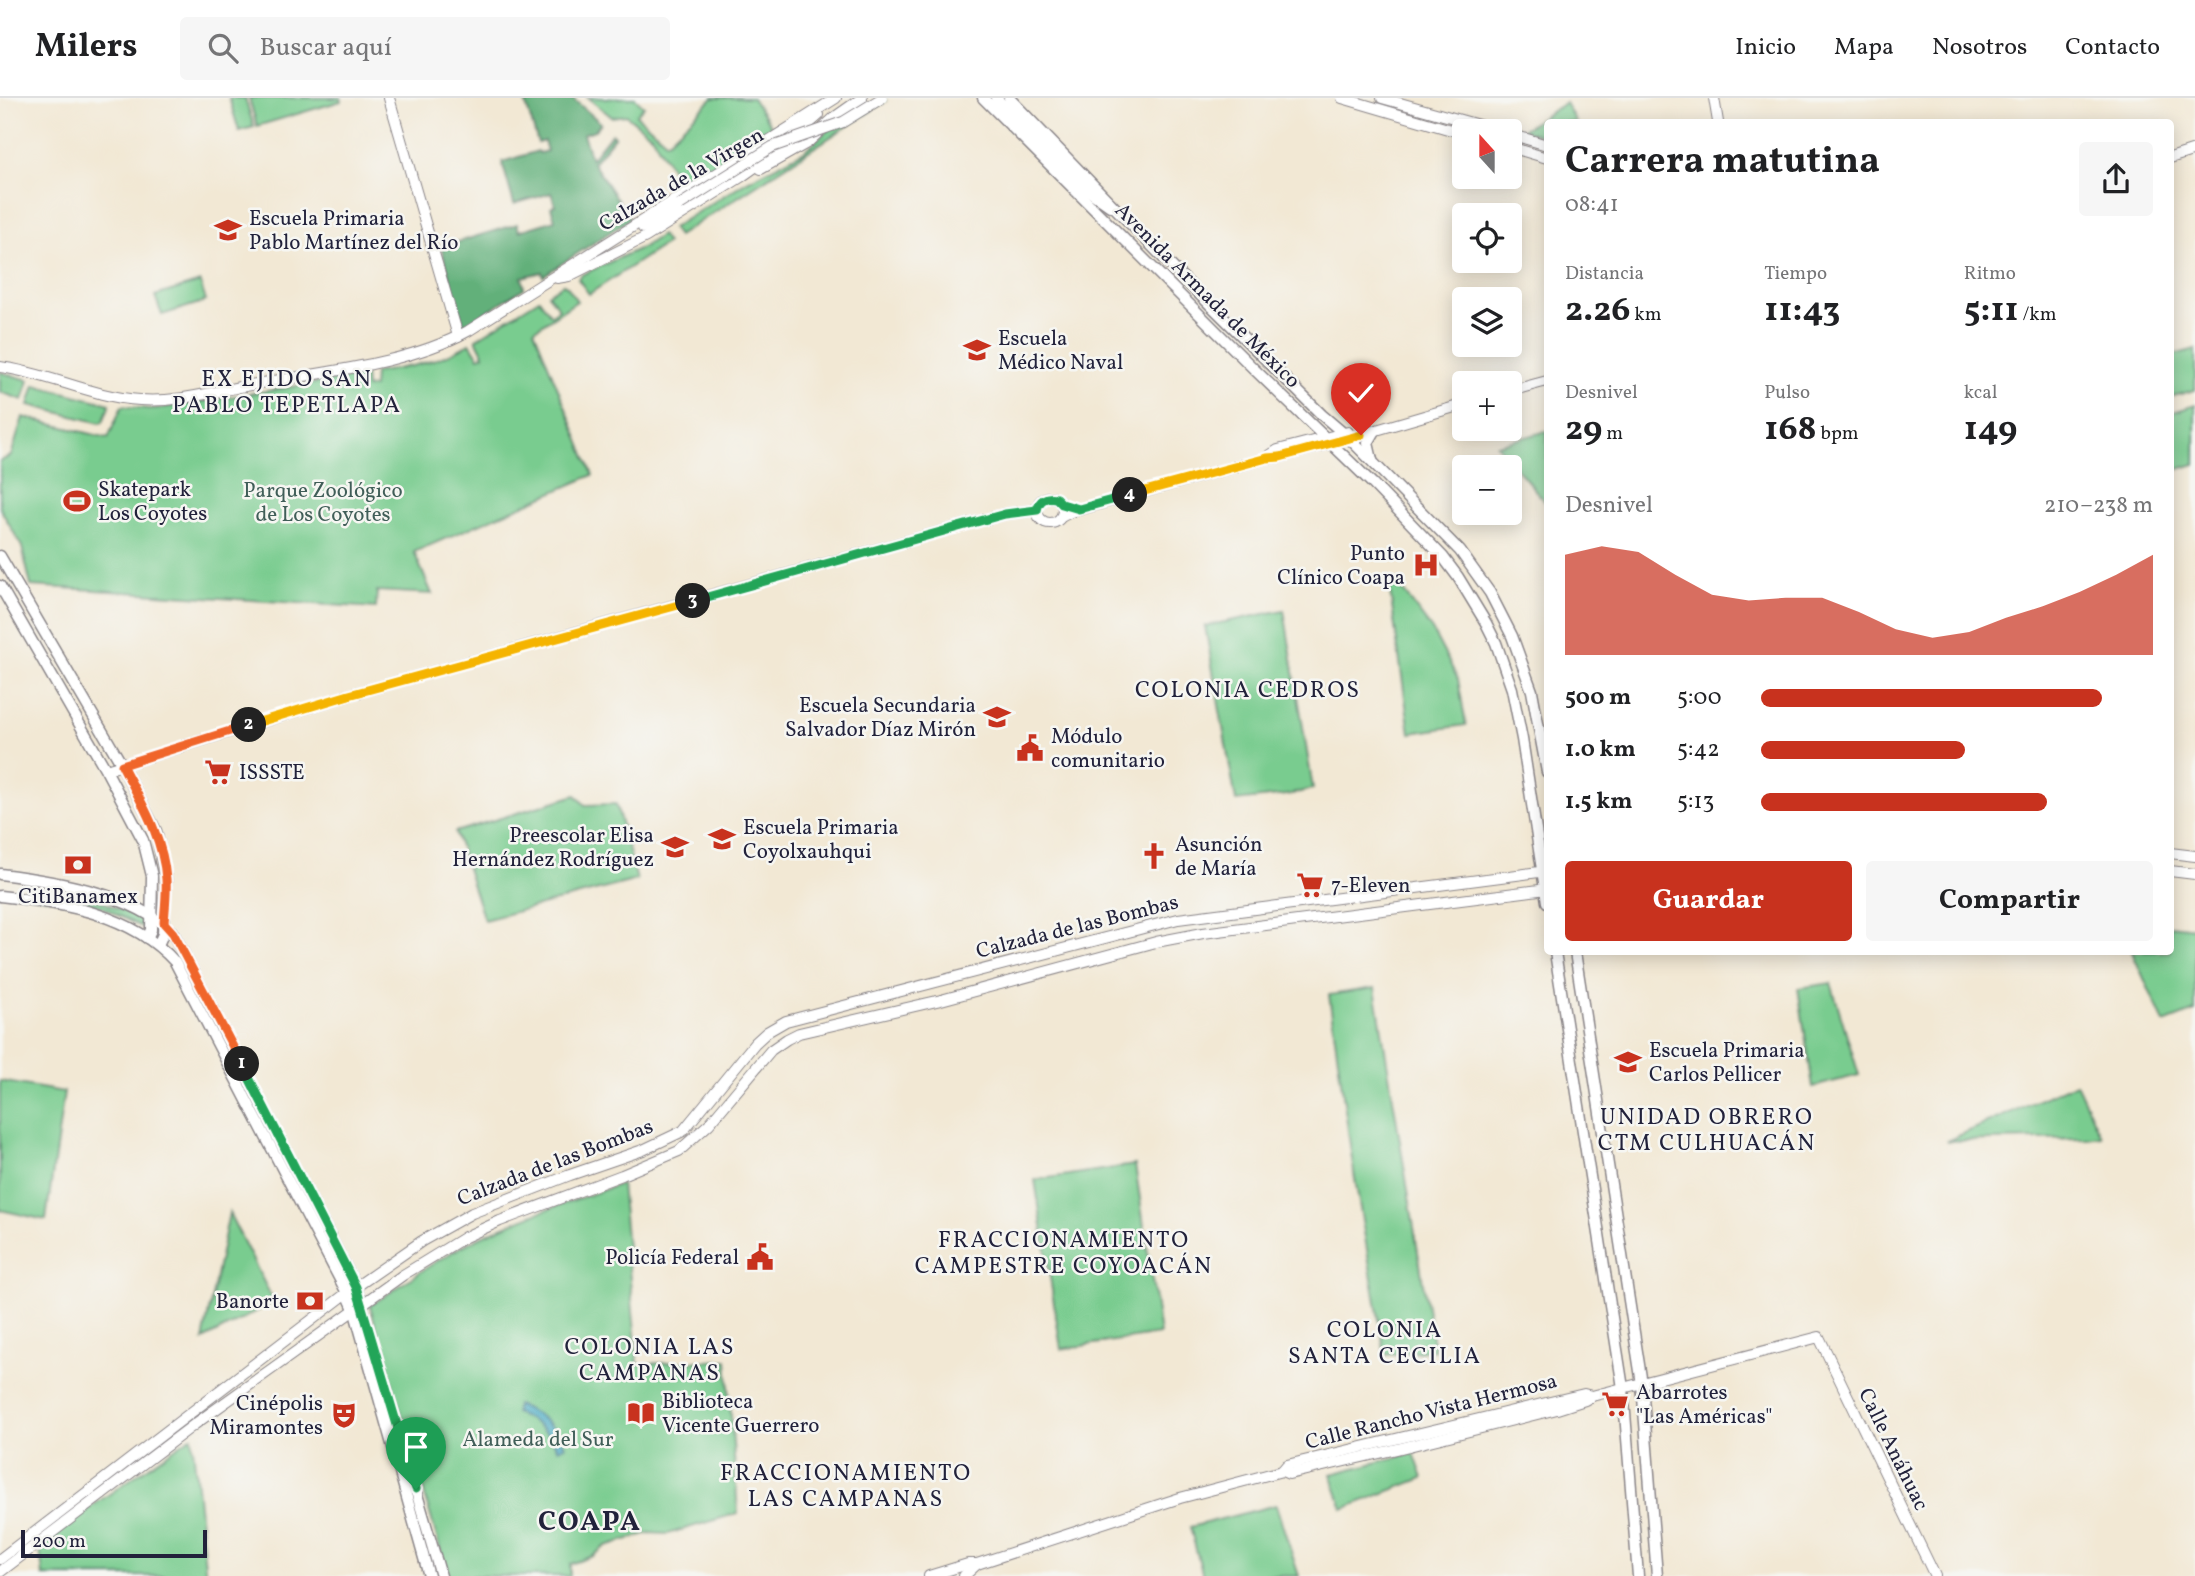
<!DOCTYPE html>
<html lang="es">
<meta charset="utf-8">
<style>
body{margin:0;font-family:Vollkorn,serif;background:#f6f6f6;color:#202124;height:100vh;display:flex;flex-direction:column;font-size:26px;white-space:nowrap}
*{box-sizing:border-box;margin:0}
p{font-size:23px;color:#757577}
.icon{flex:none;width:38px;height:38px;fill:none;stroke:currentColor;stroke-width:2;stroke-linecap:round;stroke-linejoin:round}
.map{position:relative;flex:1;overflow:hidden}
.details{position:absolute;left:1544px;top:21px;width:630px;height:836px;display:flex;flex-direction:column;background:#fff;border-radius:7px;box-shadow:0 4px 18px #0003}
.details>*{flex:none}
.needle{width:46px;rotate:339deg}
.tools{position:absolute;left:1452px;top:21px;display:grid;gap:14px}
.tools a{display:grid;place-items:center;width:70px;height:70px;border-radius:7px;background:#fff;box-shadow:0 4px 18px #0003;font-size:35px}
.scale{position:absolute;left:21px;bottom:18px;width:186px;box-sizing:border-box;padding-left:7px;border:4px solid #22223b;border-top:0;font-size:19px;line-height:24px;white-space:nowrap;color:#22223b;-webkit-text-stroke:5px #f6f6f2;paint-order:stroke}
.pin{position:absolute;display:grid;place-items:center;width:60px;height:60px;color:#fff;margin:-72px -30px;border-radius:50% 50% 50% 0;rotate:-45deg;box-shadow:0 0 7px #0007}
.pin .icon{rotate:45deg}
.km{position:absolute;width:35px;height:35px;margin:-18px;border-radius:50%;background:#222;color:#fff;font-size:19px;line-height:35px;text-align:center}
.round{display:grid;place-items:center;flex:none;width:74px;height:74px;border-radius:7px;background:#f6f6f6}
.headline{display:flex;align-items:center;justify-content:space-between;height:119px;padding:0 21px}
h1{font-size:38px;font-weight:700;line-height:52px}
.stats{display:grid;grid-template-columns:repeat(3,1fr);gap:10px;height:119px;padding:7px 21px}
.stats div{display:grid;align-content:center}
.stats b{font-size:35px;font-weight:700}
.stats small{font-size:19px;font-weight:400}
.stats p{font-size:19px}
.chart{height:196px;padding:14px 21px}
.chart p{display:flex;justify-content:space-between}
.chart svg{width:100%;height:126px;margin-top:7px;fill:#c8321e;opacity:.7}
.cta{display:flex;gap:14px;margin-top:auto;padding:14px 21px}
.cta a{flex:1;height:80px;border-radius:7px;background:#c8321e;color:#fff;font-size:28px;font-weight:700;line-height:80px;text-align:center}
.cta a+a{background:#f6f6f6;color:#202124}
ul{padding:0 21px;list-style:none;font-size:23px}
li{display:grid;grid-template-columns:112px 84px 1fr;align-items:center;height:52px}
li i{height:18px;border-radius:9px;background:#c8321e}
header{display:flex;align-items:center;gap:42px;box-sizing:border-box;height:98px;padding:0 35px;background:#fff;border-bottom:2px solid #e0e0e0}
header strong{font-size:33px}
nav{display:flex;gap:38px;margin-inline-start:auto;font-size:24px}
.search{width:490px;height:63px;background:#f6f6f6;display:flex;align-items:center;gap:18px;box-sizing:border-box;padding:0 24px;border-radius:7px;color:#757577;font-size:26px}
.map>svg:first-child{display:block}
</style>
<header>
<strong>Milers</strong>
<div class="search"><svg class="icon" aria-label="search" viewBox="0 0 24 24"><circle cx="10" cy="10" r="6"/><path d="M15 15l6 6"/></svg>Buscar aquí</div>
<nav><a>Inicio</a><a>Mapa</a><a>Nosotros</a><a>Contacto</a></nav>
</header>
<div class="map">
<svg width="2195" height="1478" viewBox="0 0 2195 1478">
<rect width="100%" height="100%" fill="#f6f6f2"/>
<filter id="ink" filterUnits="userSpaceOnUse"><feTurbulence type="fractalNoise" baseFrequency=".0143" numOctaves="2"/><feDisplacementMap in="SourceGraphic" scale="14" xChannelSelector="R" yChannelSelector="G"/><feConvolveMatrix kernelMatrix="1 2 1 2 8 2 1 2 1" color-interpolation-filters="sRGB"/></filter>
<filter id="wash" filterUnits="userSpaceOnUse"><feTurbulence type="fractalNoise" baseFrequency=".00686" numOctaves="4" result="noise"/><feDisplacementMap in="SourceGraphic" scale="28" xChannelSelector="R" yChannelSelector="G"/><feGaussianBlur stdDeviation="1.57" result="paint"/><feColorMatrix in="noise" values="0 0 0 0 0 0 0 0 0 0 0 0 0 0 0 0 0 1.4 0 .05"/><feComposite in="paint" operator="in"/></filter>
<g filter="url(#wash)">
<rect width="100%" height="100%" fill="#f2e8d4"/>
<g fill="#79cc8f" stroke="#4e7765" stroke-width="2">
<path d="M229 0H245L254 29 239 33Z"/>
<path d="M249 0H341V3L257 28Z"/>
<path d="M588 0H635L644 8 636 17 667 44 713 0H752L774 32 683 90 652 38 626 17 612 19Z"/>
<path d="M884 0 886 3 678 138 672 130 747 83 803 54 836 25Z"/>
<path d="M1565 5 1576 24H1547V39L1522 32Z"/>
<path d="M661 137 667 145 589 196 578 181 581 177 643 149Z"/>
<path d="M200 184 206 203 162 217 155 198Z"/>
<path d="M563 186 567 188 577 203 534 232 593 377 414 454 432 496 377 493 376 510 31 488 22 449 0 410V363L11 358 23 319 108 340 122 308 149 311 162 310 365 277 366 290 373 289 374 275C408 269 441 264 470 245L479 259 484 257 476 241 539 201 551 217 559 211 548 196Z"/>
<path d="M2195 251V292L2170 299V258Z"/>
<path d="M0 274 29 282 23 302 0 294Z"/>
<path d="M35 287 110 306 103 324 100 325 29 307Z"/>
<path d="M2195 307V366L2170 374V315Z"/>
<path d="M1547 333V406L1497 347Z"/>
<path d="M1388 480 1403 493 1432 532 1458 581 1466 627 1410 635Z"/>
<path d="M1284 512 1313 691 1287 697 1236 703 1205 528Z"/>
<path d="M576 697 585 707 616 706 637 782 484 822 455 734Z"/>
<path d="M30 789 101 803 143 822V830L100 808 28 797Z"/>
<path d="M2170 827 2195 830V913L2164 925 2132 854H2170Z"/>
<path d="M1831 885 1859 977 1813 989 1798 890Z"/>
<path d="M1375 890 1434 1252 1385 1257 1354 1075 1329 897Z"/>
<path d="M0 983 64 994 46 1122 0 1112Z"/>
<path d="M2076 985 2101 1038 2087 1040 1947 1043Z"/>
<path d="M1135 1067 1160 1236 1061 1251 1035 1082Z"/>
<path d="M621 1086 638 1266 727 1262 738 1415 668 1436 649 1435 606 1448 593 1458 570 1466V1478H448L370 1208C406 1184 441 1158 480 1139 525 1117 573 1103 621 1086Z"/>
<path d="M229 1115 274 1204 203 1242Z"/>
<path d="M192 1338 206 1478H43L40 1451 38 1446Z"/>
<path d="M1414 1355 1423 1380 1343 1411 1331 1376Z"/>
<path d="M1276 1407 1299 1478H1203L1190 1429Z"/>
</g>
<path fill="#62b07a" stroke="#42695a" stroke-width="2" d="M524 0H572L601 25 595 32 583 36 591 61 612 35 615 38 593 65 630 121 543 178 542 174 522 179 524 190 464 228 441 149 517 126 519 133 555 122 551 109 555 107 551 95 514 106 502 64 538 53 539 55 547 53 544 43 538 45Z"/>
<path fill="#42a9c2" stroke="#32667e" stroke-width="2" d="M517 1307C539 1315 555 1328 565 1348L558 1351C548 1333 535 1322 515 1315Z"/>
</g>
<g filter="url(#ink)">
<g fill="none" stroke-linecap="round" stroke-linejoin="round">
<defs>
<g id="secondary">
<path d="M389 0 458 238"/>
<path d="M1342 0 1465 36"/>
<path d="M1382 0 1500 33"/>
<path d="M1714 0 1718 24"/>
<path d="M1510 36 1547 47"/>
<path d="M1510 49 1547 60"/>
<path d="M2170 60 2195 52"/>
<path d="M761 71 807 45 835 19 862 0"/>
<path d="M643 130 678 108"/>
<path d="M557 180 569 178 646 139 741 79 775 55 819 17"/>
<path d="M0 269C48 275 92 299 140 302 177 305 215 293 251 287 320 274 407 267 468 233L836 0"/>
<path d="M1510 293 1547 283"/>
<path d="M1269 358 1278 352 1348 334"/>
<circle cx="1050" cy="412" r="13"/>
<path d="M1063 418 1071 414 1267 360 1280 359 1332 345 1465 306"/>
<path d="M106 672 349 597 1005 416 1037 412"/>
<path d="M2170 755 2195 758"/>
<path d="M2170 773 2195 776"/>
<path d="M1282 1373 1289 1376 1397 1351 1557 1311 1585 1302 1592 1298 1819 1239 1935 1478"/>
<path d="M0 1461 347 1195 422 1143 472 1115 570 1077 643 1052 683 1033 755 945 767 934 786 923 1178 821 1547 773"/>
<path d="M0 1474 195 1326 403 1177 465 1139 500 1123 622 1077 679 1053 709 1026 771 952 787 941 799 935 941 902 1156 844 1203 835 1547 791"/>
<path d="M929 1478 968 1466H977L1180 1400 1282 1373 1287 1367 1584 1296 1592 1298"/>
<path d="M964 1478 977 1466"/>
</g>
<g id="primary">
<path d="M983 0 1255 272 1372 385 1443 459 1458 479 1486 525 1496 545 1512 591 1522 641 1547 804"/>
<path d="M996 0 1083 89 1110 108"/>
<path d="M1009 0 1180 177 1322 317 1349 340 1460 453 1490 495 1512 538 1532 593 1547 674"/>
<path d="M1372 362 1368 345 1375 333"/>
<path d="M0 458 122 667 156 733 166 781 163 836 158 847"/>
<path d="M0 488 106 672 143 742 152 778 151 832 147 840"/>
<path d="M0 776C55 783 132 795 173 835L356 1189 441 1478"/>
<path d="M0 798C62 805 131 815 175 864L347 1195 354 1211 429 1478"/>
<path d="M1555 854 1623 1290 1638 1478"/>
<path d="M1575 854 1642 1286 1657 1478"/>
</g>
</defs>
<use href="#secondary" stroke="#8a8588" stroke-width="12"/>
<use href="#primary" stroke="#8a8588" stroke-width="13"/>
<use href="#secondary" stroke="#fff" stroke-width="10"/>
<use href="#primary" stroke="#fff" stroke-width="10"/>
<defs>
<path id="secondary-bridge" d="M678 108 772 49 843 24 882 0"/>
</defs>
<use href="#secondary-bridge" stroke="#8a8588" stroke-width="12" stroke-linecap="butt"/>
<use href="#secondary-bridge" stroke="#fff" stroke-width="10"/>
</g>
</g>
<g fill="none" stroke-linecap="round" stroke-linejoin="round" filter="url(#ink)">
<defs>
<path id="split-1" d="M242 966 356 1189 416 1391"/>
<path id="split-2" d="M242 966 173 835 164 825C165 811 167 795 166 781 163 739 141 704 122 667L249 627"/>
<path id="split-3" d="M249 627 349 597 693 503"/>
<path id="split-4" d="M693 503 1005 416 1037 412C1039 402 1046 398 1056 400L1062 406 1079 411 1130 397"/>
<path id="split-5" d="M1130 397 1267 360 1280 359 1361 337"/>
</defs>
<use href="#split-1" stroke="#fff" stroke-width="14"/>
<use href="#split-2" stroke="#fff" stroke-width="14"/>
<use href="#split-3" stroke="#fff" stroke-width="14"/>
<use href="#split-4" stroke="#fff" stroke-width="14"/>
<use href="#split-5" stroke="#fff" stroke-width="14"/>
<use href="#split-1" stroke="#22a559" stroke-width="9"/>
<use href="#split-2" stroke="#f0652b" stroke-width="9"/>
<use href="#split-3" stroke="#f5b400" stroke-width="9"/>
<use href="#split-4" stroke="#22a559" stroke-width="9"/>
<use href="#split-5" stroke="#f5b400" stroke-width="9"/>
</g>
<defs>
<symbol id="school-bare" viewBox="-9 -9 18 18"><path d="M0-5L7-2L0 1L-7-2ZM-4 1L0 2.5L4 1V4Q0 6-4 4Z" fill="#c8321e" stroke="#f6f6f2" stroke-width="2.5" paint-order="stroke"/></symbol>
<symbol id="stadium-bare" viewBox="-9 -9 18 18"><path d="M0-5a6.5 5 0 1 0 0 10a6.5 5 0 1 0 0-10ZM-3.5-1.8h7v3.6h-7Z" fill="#c8321e" stroke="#f6f6f2" stroke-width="2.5" paint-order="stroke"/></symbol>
<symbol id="hospital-bare" viewBox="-9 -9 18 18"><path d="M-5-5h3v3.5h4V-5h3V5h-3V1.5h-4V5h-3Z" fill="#c8321e" stroke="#f6f6f2" stroke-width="2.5" paint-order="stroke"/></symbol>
<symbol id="civic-bare" viewBox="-9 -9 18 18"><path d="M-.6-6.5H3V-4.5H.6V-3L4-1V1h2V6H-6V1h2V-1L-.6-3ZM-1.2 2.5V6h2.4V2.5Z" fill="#c8321e" stroke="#f6f6f2" stroke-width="2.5" paint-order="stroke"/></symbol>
<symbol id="supermarket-bare" viewBox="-9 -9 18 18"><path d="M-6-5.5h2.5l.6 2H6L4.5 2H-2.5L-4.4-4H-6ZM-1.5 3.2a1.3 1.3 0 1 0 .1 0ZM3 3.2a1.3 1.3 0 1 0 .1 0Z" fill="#c8321e" stroke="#f6f6f2" stroke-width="2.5" paint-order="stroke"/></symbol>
<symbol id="church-bare" viewBox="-9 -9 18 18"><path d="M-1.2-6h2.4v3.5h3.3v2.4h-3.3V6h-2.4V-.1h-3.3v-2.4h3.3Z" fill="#c8321e" stroke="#f6f6f2" stroke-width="2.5" paint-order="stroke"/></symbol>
<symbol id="bank-bare" viewBox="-9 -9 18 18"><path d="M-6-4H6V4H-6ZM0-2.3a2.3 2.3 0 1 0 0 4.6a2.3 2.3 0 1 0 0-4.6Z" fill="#c8321e" stroke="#f6f6f2" stroke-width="2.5" paint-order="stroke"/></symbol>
<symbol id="library-bare" viewBox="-9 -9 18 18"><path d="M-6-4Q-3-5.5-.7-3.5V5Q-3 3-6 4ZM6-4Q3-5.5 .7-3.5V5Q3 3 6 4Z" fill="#c8321e" stroke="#f6f6f2" stroke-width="2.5" paint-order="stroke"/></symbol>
<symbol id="theatre-bare" viewBox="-9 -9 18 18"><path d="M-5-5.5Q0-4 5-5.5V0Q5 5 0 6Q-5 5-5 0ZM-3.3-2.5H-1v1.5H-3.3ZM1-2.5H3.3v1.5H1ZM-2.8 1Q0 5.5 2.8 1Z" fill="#c8321e" stroke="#f6f6f2" stroke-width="2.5" paint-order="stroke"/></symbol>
</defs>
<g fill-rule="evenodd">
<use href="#school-bare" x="209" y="113" width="38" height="38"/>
<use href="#school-bare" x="958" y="233" width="38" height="38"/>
<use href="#stadium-bare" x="58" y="384" width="38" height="38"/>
<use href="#hospital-bare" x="1407" y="448" width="38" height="38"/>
<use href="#school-bare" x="978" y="600" width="38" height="38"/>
<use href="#civic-bare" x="1011" y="631" width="38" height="38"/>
<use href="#supermarket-bare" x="199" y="655" width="38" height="38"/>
<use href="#school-bare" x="703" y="722" width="38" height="38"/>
<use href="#school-bare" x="656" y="730" width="38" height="38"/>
<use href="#church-bare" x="1135" y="739" width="38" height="38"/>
<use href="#bank-bare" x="59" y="748" width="38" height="38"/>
<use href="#supermarket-bare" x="1291" y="768" width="38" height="38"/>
<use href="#school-bare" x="1609" y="945" width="38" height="38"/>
<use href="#civic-bare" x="741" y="1140" width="38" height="38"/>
<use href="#bank-bare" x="291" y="1184" width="38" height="38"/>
<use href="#supermarket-bare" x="1596" y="1287" width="38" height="38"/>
<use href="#library-bare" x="622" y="1296" width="38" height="38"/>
<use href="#theatre-bare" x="325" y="1298" width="38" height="38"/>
</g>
<g text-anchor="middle" stroke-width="5" stroke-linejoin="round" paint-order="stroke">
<g font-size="21" fill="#22223b" stroke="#f6f6f2">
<text transform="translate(681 81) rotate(-30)" y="7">Calzada de la Virgen</text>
<text transform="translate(1208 197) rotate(45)" y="7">Avenida Armada de México</text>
<text transform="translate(1077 828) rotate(-14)" y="7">Calzada de las Bombas</text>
<text transform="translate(555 1064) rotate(-21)" y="7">Calzada de las Bombas</text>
<text transform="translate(1431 1313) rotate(-14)" y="7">Calle Rancho Vista Hermosa</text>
<text transform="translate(1894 1351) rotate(64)" y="7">Calle Anáhuac</text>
</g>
<g font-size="21" fill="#22223b" stroke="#f6f6f2" text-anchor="start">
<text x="249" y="127">Escuela Primaria<tspan x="249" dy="24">Pablo Martínez del Río</tspan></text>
<text x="998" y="247">Escuela<tspan x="998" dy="24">Médico Naval</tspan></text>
<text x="98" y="398">Skatepark<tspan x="98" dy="24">Los Coyotes</tspan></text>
<text x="1405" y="462" text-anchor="end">Punto<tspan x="1405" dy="24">Clínico Coapa</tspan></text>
<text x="976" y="614" text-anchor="end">Escuela Secundaria<tspan x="976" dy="24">Salvador Díaz Mirón</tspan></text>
<text x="1051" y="645">Módulo<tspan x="1051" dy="24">comunitario</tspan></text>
<text x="239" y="681">ISSSTE</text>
<text x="743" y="736">Escuela Primaria<tspan x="743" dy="24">Coyolxauhqui</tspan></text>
<text x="654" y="744" text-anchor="end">Preescolar Elisa<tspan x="654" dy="24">Hernández Rodríguez</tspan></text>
<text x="1175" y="753">Asunción<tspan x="1175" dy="24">de María</tspan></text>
<text x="1331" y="794">7-Eleven</text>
<text x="78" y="805" text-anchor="middle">CitiBanamex</text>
<text x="1649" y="959">Escuela Primaria<tspan x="1649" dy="24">Carlos Pellicer</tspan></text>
<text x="739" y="1166" text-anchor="end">Policía Federal</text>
<text x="289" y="1210" text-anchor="end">Banorte</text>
<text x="1636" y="1301">Abarrotes<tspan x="1636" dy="24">"Las Américas"</tspan></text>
<text x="662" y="1310">Biblioteca<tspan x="662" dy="24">Vicente Guerrero</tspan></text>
<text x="323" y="1312" text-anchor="end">Cinépolis<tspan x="323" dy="24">Miramontes</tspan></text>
</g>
<g font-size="21" fill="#405e58" stroke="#f6f6f2">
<text x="323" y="399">Parque Zoológico<tspan x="323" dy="24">de Los Coyotes</tspan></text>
<text x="538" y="1348">Alameda del Sur</text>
</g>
<g font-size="23" letter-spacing="2" fill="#22223b" stroke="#f6f6f2">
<text x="287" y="288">EX EJIDO SAN<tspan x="287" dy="26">PABLO TEPETLAPA</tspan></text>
<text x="1248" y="599">COLONIA CEDROS</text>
<text x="1707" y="1026">UNIDAD OBRERO<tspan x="1707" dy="26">CTM CULHUACÁN</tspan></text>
<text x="1064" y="1149">FRACCIONAMIENTO<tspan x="1064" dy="26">CAMPESTRE COYOACÁN</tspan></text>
<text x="1385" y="1239">COLONIA<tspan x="1385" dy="26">SANTA CECILIA</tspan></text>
<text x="650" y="1256">COLONIA LAS<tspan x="650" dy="26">CAMPANAS</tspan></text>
<text x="846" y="1382">FRACCIONAMIENTO<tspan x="846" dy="26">LAS CAMPANAS</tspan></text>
</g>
<g font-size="28" font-weight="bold" letter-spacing="2" fill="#22223b" stroke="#f6f6f2">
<text x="590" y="1432">COAPA</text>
</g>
</g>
</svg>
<div class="tools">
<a><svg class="needle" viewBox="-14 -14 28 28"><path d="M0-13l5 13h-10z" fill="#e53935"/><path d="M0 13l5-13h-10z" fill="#757577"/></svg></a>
<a><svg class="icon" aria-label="locate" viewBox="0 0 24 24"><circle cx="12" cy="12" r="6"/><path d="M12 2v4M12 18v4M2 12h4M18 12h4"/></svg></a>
<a><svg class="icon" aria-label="layers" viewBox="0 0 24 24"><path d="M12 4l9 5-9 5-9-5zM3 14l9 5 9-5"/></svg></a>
<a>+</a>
<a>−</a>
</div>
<div class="scale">200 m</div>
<div class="pin" style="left:416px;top:1391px;background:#1e9e55"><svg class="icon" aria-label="arrive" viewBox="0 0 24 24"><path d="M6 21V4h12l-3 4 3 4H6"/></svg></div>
<div class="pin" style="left:1361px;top:337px;background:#d93025"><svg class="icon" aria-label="check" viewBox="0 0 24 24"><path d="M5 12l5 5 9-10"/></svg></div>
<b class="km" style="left:242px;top:966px">1</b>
<b class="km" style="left:249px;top:627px">2</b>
<b class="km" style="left:693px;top:503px">3</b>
<b class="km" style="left:1130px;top:397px">4</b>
<section class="details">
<div class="headline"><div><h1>Carrera matutina</h1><p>08:41</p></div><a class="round"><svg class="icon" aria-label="share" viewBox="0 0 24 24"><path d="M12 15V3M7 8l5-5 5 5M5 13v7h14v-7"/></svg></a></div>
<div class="stats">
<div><p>Distancia</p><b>2.26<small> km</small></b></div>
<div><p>Tiempo</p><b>11:43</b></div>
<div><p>Ritmo</p><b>5:11<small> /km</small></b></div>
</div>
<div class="stats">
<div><p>Desnivel</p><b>29<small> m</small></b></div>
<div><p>Pulso</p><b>168<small> bpm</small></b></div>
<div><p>kcal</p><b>149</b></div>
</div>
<div class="chart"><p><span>Desnivel</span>210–238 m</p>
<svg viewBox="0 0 160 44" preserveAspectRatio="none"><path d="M0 44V9L10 6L20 8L30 16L40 23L50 25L60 24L70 24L80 29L90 35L100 38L110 36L120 31L130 27L140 22L150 16L160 9V44z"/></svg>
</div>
<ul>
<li><b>500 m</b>5:00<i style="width:87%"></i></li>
<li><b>1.0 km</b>5:42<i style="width:52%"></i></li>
<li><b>1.5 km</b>5:13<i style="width:73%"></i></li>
</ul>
<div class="cta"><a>Guardar</a><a>Compartir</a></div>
</section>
</div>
